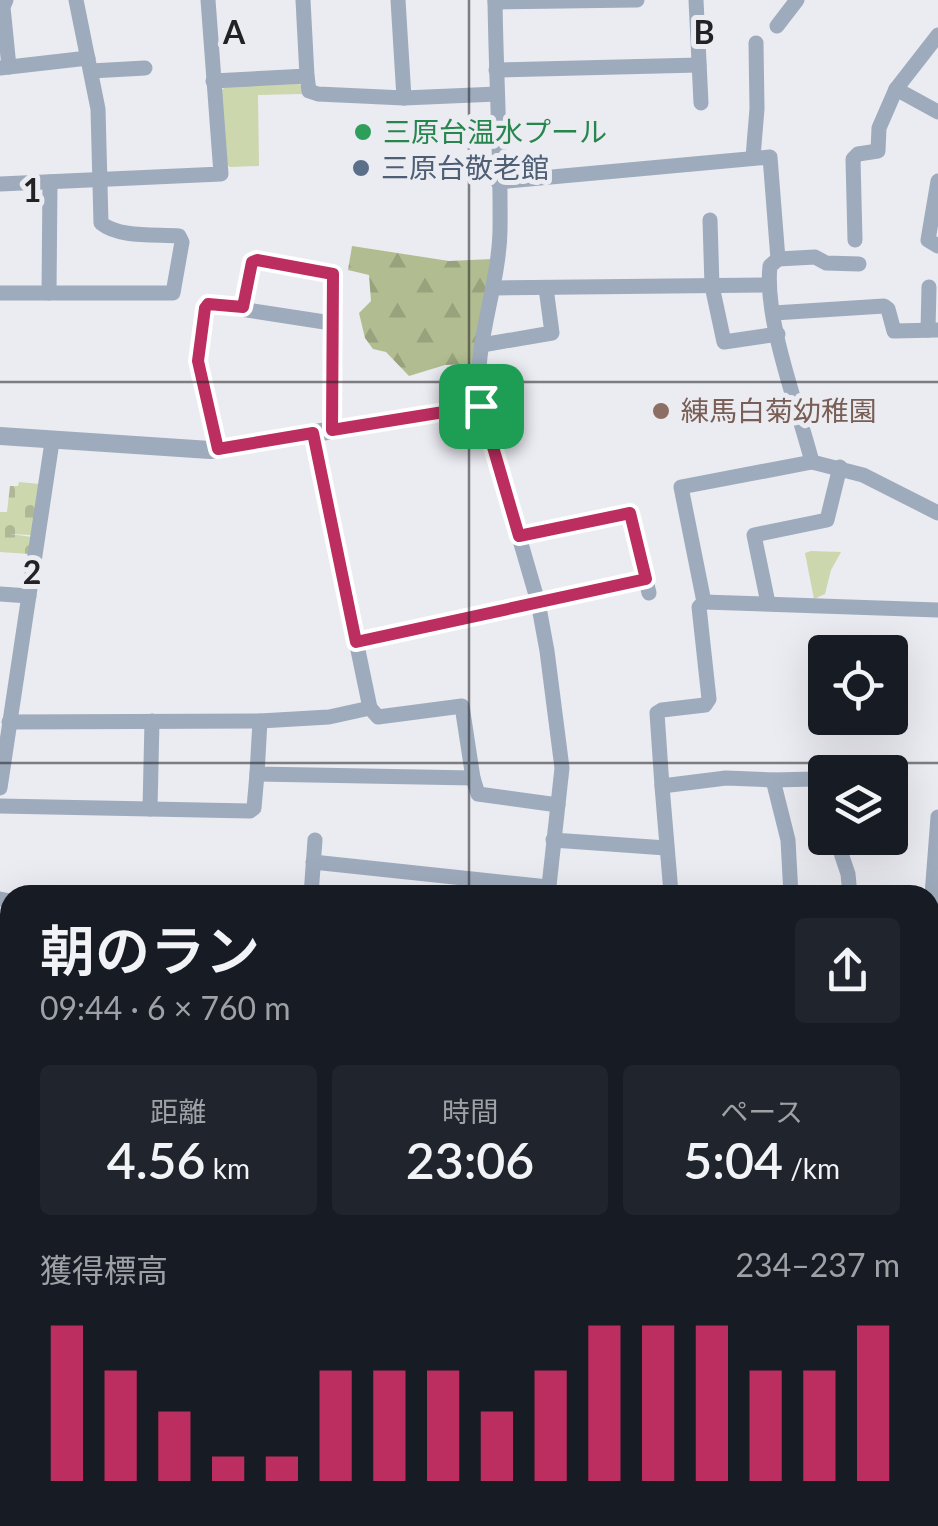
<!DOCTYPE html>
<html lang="ja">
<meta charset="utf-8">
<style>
body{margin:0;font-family:Lato,"Noto Sans JP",sans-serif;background:#20242c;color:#f1f3f6;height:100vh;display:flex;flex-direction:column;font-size:38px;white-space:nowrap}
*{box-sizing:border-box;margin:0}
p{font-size:32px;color:#9ea1a6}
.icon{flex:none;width:55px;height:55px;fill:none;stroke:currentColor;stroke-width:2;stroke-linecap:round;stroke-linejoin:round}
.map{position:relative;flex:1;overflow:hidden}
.side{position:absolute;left:0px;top:885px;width:940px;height:642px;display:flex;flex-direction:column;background:#171b24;border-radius:30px 30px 0 0;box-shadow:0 10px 40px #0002}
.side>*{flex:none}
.controls{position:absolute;left:808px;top:635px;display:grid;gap:20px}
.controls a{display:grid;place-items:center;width:100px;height:100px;border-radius:10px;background:#171b24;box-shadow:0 10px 40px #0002;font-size:50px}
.pin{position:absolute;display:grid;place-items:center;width:85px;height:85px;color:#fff;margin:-42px;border-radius:20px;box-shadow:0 5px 15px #0006}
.round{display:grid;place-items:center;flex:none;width:105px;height:105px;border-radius:10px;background:#20242c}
.head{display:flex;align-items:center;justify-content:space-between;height:170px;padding:0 40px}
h1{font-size:55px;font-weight:600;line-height:75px}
.figures{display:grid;grid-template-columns:repeat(3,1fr);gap:15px;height:170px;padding:10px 40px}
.figures div{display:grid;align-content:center;border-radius:10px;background:#20242c;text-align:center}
.figures b{font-size:50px;font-weight:600}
.figures small{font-size:28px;font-weight:400}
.figures p{font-size:28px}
.chart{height:280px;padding:20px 40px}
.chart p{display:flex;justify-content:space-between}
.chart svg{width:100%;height:180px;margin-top:10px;stroke:#bc2e5f;stroke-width:6}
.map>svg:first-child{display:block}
</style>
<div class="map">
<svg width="938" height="1526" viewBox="0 0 938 1526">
<defs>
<pattern id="forest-firs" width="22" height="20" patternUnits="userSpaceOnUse" patternTransform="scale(2.5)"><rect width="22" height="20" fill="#b1bd90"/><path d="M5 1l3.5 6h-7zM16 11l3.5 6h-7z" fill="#98a27c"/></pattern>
<pattern id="cemetery-stones" width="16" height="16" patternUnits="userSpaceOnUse" patternTransform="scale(2.5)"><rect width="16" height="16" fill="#ccd7ad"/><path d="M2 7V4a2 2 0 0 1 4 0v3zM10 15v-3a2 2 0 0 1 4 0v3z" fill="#afb895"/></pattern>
</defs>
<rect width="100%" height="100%" fill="#ebebf2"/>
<path fill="url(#forest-firs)" d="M352 246 449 261 492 259 473 364 445 365 409 376 386 352 373 349 365 338 359 313 371 301 369 275 348 270Z"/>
<path fill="url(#cemetery-stones)" d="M19 482 40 484 32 535 10 534 32 537 29 554 0 552V512H7L10 486H18Z"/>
<g fill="#ccd7ad">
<path d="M297 82 302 87V94L258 95 259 166 230 167 226 164 221 91 225 87Z"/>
<path d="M811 551 841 552 831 570 825 594 814 599 805 553Z"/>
</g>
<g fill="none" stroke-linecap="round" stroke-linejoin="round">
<g stroke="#9eabbc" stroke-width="15">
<path d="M6 0 3 7 9 67"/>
<path d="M303 0 307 76"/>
<path d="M398 0 404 98"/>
<path d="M495 0C496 77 501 155 500 231 499 288 470 355 481 406L538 602 547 651 562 768 548 895"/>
<path d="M696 0 701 103"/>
<path d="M495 2 637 0"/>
<path d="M777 26 797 0"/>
<path d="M938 35 896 89 938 112"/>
<path d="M0 68 88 58"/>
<path d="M496 70 699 65"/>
<path d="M91 71 145 68"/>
<path d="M213 81 307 76 309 91 318 94 404 98 497 94"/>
<path d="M753 157 757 109 756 43"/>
<path d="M938 181 928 240 938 246"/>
<path d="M498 182 770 157 778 259 770 266C764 320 798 407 812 462"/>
<path d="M0 184 221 174 208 0"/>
<path d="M710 220 712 286 724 342 778 334"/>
<path d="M855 240 853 159 858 154 878 151 879 128 896 89"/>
<path d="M778 259 815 257 826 263 859 264"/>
<path d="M495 288 769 285"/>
<path d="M0 293H173L182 242 179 236C156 234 119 238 101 223L98 109 76 0"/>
<path d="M49 293 50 182"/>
<path d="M243 307 252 262 257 260 333 274 332 430"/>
<path d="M774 313 884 306 888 309 894 331 938 330"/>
<path d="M928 330 929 287"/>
<path d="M482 345 552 333 546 288"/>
<path d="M218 449 199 361 208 304 331 323"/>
<path d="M519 536 630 513 649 593"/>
<path d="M0 594 29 596"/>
<path d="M704 602 938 610"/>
<path d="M768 603 754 535 827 520 840 467"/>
<path d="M355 641 646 579"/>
<path d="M370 708 378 717 462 706 473 778"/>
<path d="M260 721 257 774 473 778 478 794 558 805"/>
<path d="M9 722 260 721 329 717 370 708 313 433"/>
<path d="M773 780 816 779 822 786 825 802"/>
<path d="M662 786 671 893 675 895"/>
<path d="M0 788 52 442"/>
<path d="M0 806 250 811 254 808 257 774"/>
<path d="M150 809 152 721"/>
<path d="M938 817 932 895 935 1053 938 1062"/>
<path d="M836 838 848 874 850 895"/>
<path d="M553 840 666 848"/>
<path d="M313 862 548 887"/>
<path d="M311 895 315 840"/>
<path d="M791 895 788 840 773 780 726 778 662 786 657 713 662 710 705 705 709 699 699 607 704 602 681 487 812 462 863 475 938 513"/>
<path d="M0 899 10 901"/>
<path d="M930 1140H938"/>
<path d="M0 1250H10"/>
<path d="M0 1357H10"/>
<path d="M930 1402 938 1401"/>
<path d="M0 1410H10"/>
<path d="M0 1475H10"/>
<path d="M930 1514 938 1513"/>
<path d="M200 1518H214L216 1526"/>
<path d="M657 1518 659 1526"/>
<path d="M847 1518V1526"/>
<path d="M746 1522 816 1518"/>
<path d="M80 1526V1518"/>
<path d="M136 1526V1518"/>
<path d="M914 1526 916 1518"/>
</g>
<g stroke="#9eabbc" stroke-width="18">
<path d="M0 436 210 450 481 406"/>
<path d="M437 1526V1518"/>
</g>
</g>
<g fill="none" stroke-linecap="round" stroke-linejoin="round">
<defs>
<path id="route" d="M257 260 333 274 332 430 481 406 519 536 630 513 646 579 356 642 313 433 218 449 198 361 205 308 208 304 243 307 252 262Z"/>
</defs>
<use href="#route" stroke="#fff" stroke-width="20"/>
<use href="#route" stroke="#bc2e5f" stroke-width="12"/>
</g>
<path fill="none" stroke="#222225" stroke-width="2.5" stroke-opacity="0.55" d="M469 0V895M0 382H938M0 763H938M0 1144H10M930 1144H938M469 1518V1526"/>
<circle fill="#2e9e5b" stroke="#ebebf2" stroke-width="4" cx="363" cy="132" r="10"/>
<circle fill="#5c6f8a" stroke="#ebebf2" stroke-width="4" cx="361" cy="168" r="10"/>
<circle fill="#8d6e63" stroke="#ebebf2" stroke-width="4" cx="661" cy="411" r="10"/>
<g text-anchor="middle" stroke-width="10" stroke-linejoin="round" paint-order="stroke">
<g font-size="28" fill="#27864d" stroke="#ebebf2" text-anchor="start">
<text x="383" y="142">三原台温水プール</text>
</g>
<g font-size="28" fill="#4e5e75" stroke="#ebebf2" text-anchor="start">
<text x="381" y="178">三原台敬老館</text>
</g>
<g font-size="28" fill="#785e54" stroke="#ebebf2" text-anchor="start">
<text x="681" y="421">練馬白菊幼稚園</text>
</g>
</g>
<g font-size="32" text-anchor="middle" font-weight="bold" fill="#222225" stroke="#ebebf2" stroke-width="10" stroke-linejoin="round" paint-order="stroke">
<text x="234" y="44">A</text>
<text x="704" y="44">B</text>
<text x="32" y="202">1</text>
<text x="32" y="584">2</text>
</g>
</svg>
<div class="controls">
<a><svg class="icon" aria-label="locate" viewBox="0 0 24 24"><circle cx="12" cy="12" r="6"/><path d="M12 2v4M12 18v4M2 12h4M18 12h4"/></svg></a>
<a><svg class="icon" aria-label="layers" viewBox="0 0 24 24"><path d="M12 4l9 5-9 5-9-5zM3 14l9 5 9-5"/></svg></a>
</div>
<div class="pin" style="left:481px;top:406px;background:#1e9e55"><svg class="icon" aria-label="arrive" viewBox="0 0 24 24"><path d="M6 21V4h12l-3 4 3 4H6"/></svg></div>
<section class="side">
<div class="head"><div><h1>朝のラン</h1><p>09:44 · 6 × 760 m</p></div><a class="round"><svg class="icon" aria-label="share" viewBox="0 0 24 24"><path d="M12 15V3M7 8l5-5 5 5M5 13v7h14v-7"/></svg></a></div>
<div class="figures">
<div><p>距離</p><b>4.56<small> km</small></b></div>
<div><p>時間</p><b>23:06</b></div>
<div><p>ペース</p><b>5:04<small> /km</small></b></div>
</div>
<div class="chart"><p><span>獲得標高</span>234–237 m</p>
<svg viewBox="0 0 160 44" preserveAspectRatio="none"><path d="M5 44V6M15 44V17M25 44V27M35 44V38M45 44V38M55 44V17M65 44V17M75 44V17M85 44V27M95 44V17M105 44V6M115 44V6M125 44V6M135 44V17M145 44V17M155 44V6"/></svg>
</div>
</section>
</div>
